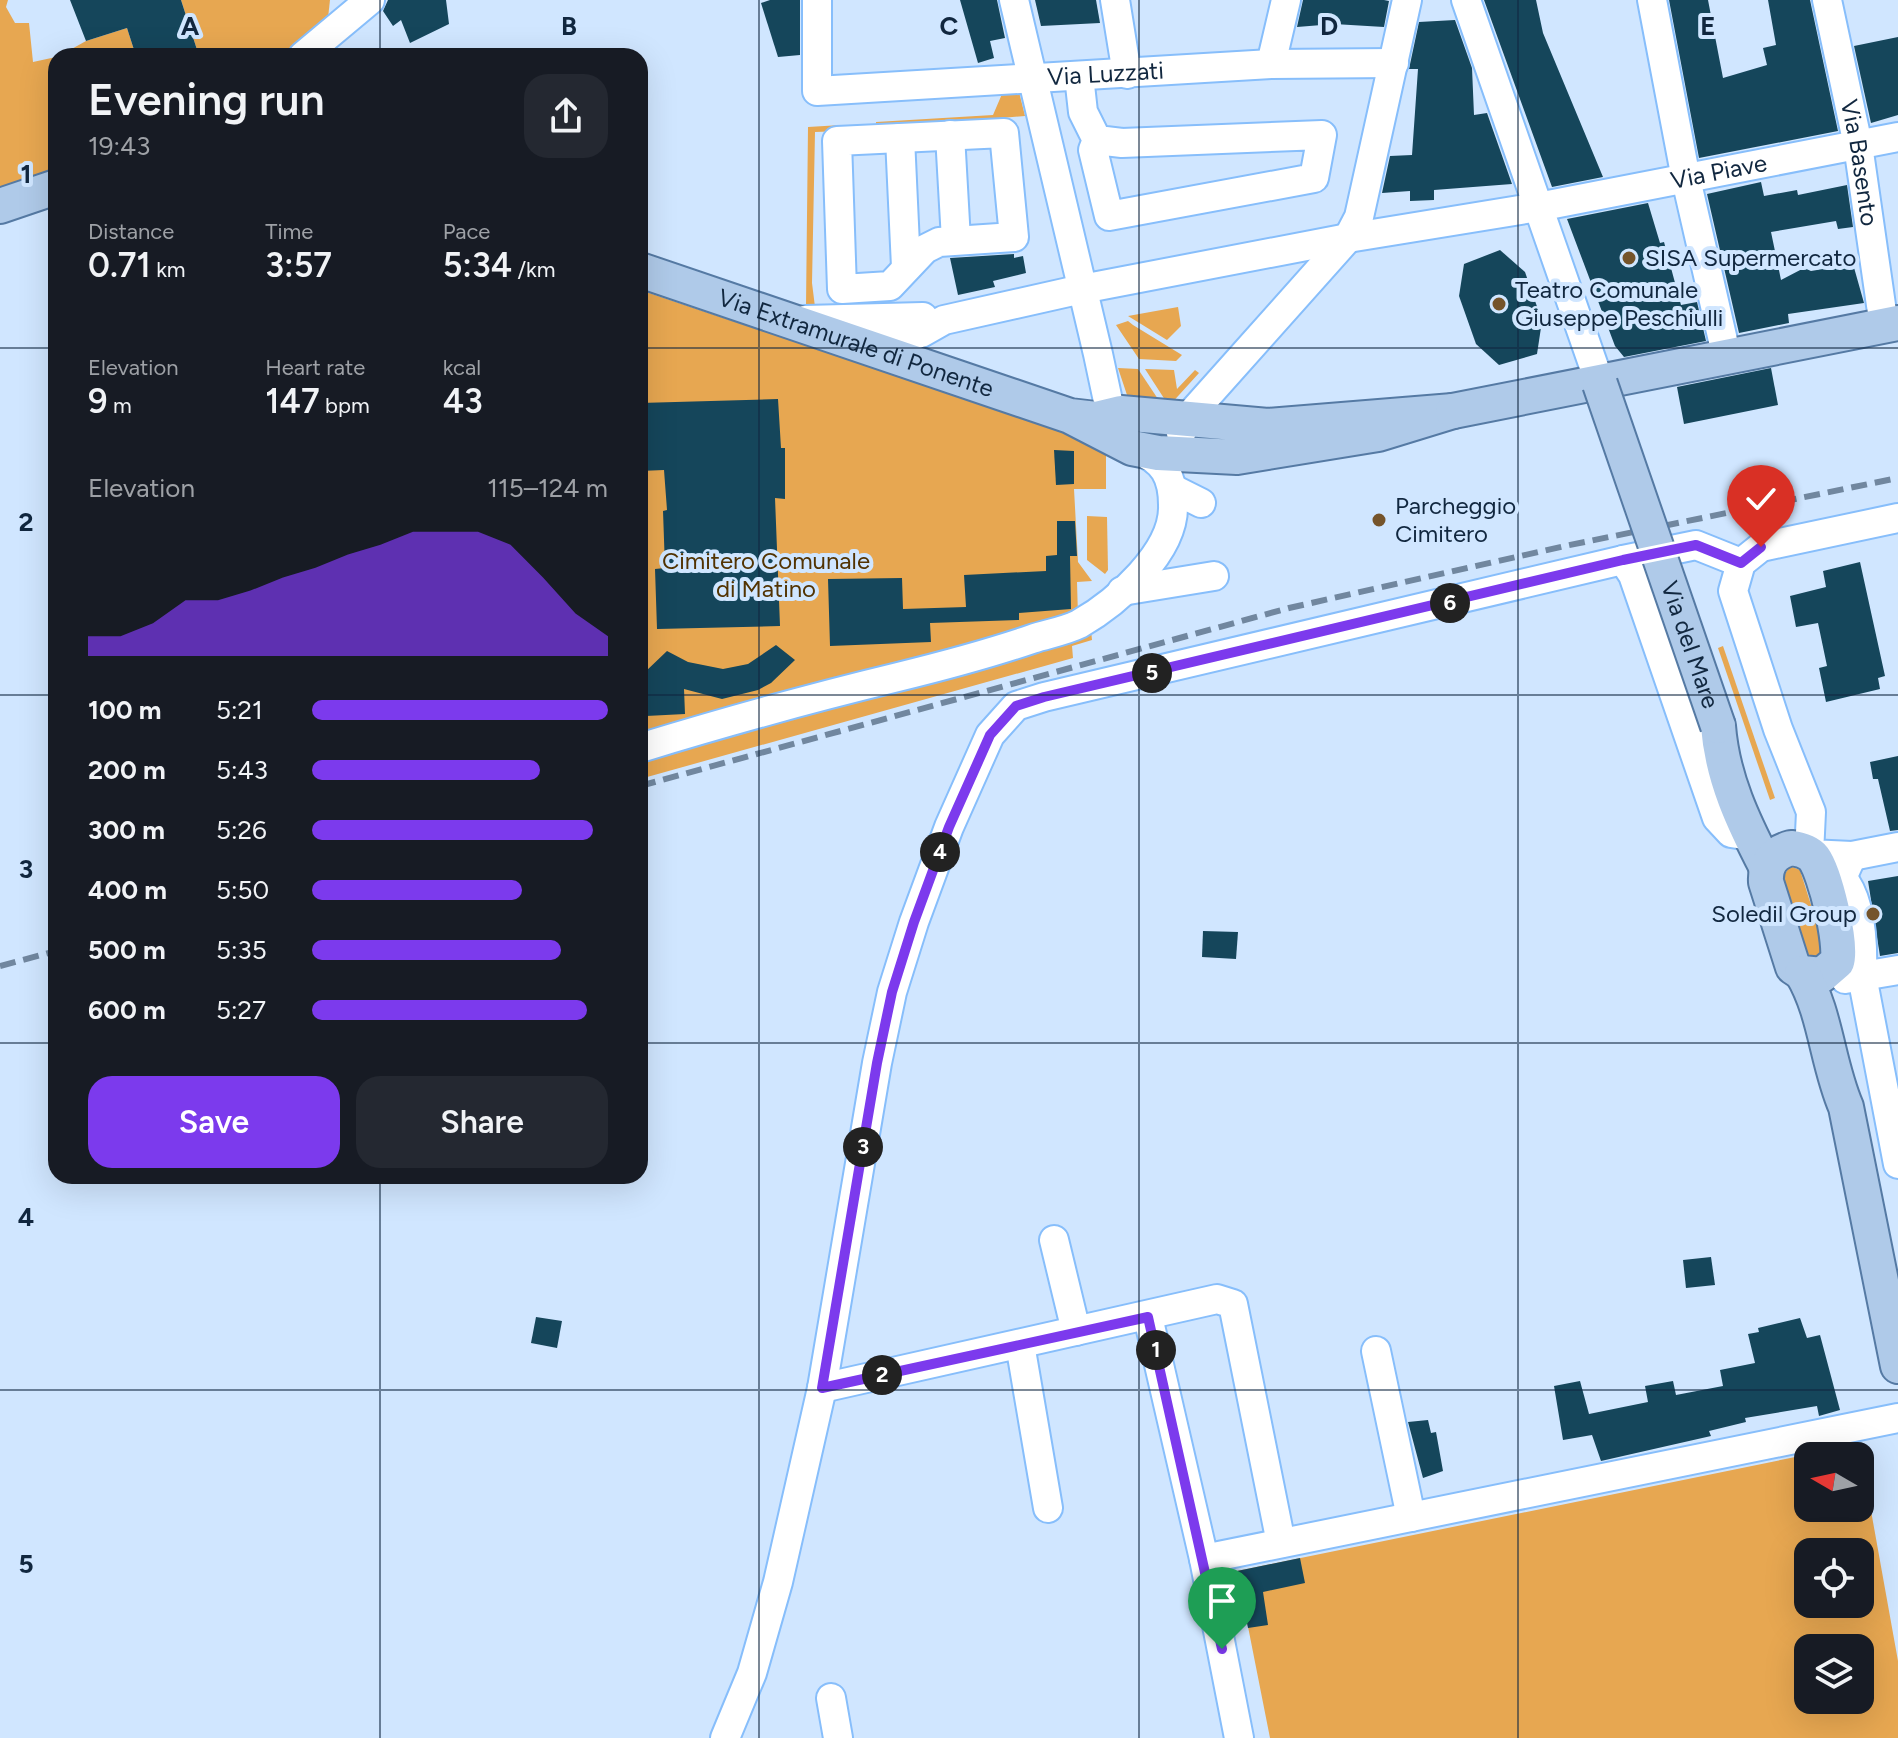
<!DOCTYPE html>
<meta charset="utf-8">
<style>
body{margin:0;font-family:Figtree,sans-serif;background:#242831;color:#f1f3f6;height:100vh;display:flex;flex-direction:column;font-size:30px;white-space:nowrap}
*{box-sizing:border-box;margin:0}
p{font-size:26px;color:#9ea1a6}
.icon{flex:none;width:44px;height:44px;fill:none;stroke:currentColor;stroke-width:2;stroke-linecap:round;stroke-linejoin:round}
.map{position:relative;flex:1;overflow:hidden}
.panel{position:absolute;left:48px;top:48px;width:600px;height:1136px;display:flex;flex-direction:column;background:#171b24;border-radius:24px;box-shadow:0 8px 32px #0002}
.panel>*{flex:none}
.needle{width:52px;rotate:279deg}
.fabs{position:absolute;left:1794px;top:1442px;display:grid;gap:16px}
.fabs a{display:grid;place-items:center;width:80px;height:80px;border-radius:16px;background:#171b24;box-shadow:0 8px 32px #0002;font-size:40px}
.pin{position:absolute;display:grid;place-items:center;width:68px;height:68px;color:#fff;margin:-82px -34px;border-radius:50% 50% 50% 0;rotate:-45deg;box-shadow:0 0 8px #0007}
.pin .icon{rotate:45deg}
.km{position:absolute;width:40px;height:40px;margin:-20px;border-radius:50%;background:#222;color:#fff;font-size:22px;line-height:40px;text-align:center}
.round{display:grid;place-items:center;flex:none;width:84px;height:84px;border-radius:24px;background:#242831}
.summary{display:flex;align-items:center;justify-content:space-between;height:136px;padding:0 40px}
h1{font-size:44px;font-weight:600;line-height:60px}
.figures{display:grid;grid-template-columns:repeat(3,1fr);gap:12px;height:136px;padding:8px 40px}
.figures div{display:grid;align-content:center}
.figures b{font-size:34px;font-weight:600}
.figures small{font-size:22px;font-weight:400}
.figures p{font-size:22px}
.chart{height:224px;padding:16px 40px}
.chart p{display:flex;justify-content:space-between}
.chart svg{width:100%;height:144px;margin-top:8px;fill:#7c3aed;opacity:.7}
.action{display:flex;gap:16px;margin-top:auto;padding:16px 40px}
.action a{flex:1;height:92px;border-radius:24px;background:#7c3aed;color:#fff;font-size:32px;font-weight:600;line-height:92px;text-align:center}
.action a+a{background:#242831;color:#f1f3f6}
ul{padding:0 40px;list-style:none;font-size:26px}
li{display:grid;grid-template-columns:128px 96px 1fr;align-items:center;height:60px}
li i{height:20px;border-radius:10px;background:#7c3aed}
.map>svg:first-child{display:block}
</style>
<div class="map">
<svg width="1898" height="1738" viewBox="0 0 1898 1738">
<rect width="100%" height="100%" fill="#d0e6ff"/>
<g fill="#e7a751" fill-rule="evenodd">
<path d="M0 0H8L6 7 15 23H29L33 62 56 57V176L0 195Z"/>
<path d="M181 0H330L328 18 283 56H199Z"/>
<path d="M127 28 136 56H59L86 41Z"/>
<path d="M1019 92 1025 116 876 129V122L993 115 1002 94Z"/>
<path d="M841 125 842 131 815 132 812 283 815 307 806 306 808 127Z"/>
<path d="M640 290 1073 435 1106 453V489H1074L1078 562 1092 581 1077 582 1078 616 640 739Z"/>
<path d="M1178 307 1181 326 1167 340 1128 316Z"/>
<path d="M1128 321 1133 325 1182 355 1176 361 1139 359 1116 325Z"/>
<path d="M1118 368 1138 369 1162 405 1129 401Z"/>
<path d="M1145 369 1174 370 1177 389 1195 370 1199 373 1169 406Z"/>
<path d="M1087 516 1107 517 1108 570 1105 574 1087 560Z"/>
<path d="M1091 630 1092 640 1072 646 1073 658 640 779V759Z"/>
<path d="M1723 646 1775 798 1770 800 1718 648Z"/>
<path d="M1790 866 1800 870 1824 946 1819 956H1810L1806 951 1783 877Z"/>
<path d="M1859 1444 1898 1661V1738H1270L1237 1571ZM1808 1456H1860V1508H1808ZM1808 1552H1860V1604H1808ZM1808 1648H1860V1700H1808Z"/>
</g>
<g fill="#15465b">
<path d="M70 0H181L199 56H136L127 28 86 41Z"/>
<path d="M388 0H446L449 24 410 43 401 20 393 26 383 11Z"/>
<path d="M770 0H800V55L778 57 761 3Z"/>
<path d="M960 0H997L1005 38 990 41 994 58 978 63Z"/>
<path d="M1035 0H1096L1100 23 1041 26Z"/>
<path d="M1303 0H1384L1389 1 1384 27 1334 24 1297 27Z"/>
<path d="M1484 0H1536L1543 33 1603 177 1552 187Z"/>
<path d="M1669 0H1708L1723 78 1767 65 1763 48 1776 45 1768 0H1810L1838 131 1699 158Z"/>
<path d="M1455 20 1472 68 1474 115 1487 113 1512 184 1434 190V200L1410 201V191L1382 193 1390 156 1412 155 1418 69H1409L1419 22Z"/>
<path d="M1898 37V115L1871 123 1854 46Z"/>
<path d="M1761 182 1764 196 1797 190 1798 195 1847 185 1853 227 1838 229 1836 221 1771 232 1781 280 1804 268 1811 271 1853 264 1864 303 1788 314 1789 323 1739 333 1707 194Z"/>
<path d="M1648 203 1660 243 1664 242 1681 305 1697 302 1706 341 1624 357 1615 346 1567 219Z"/>
<path d="M1500 250 1525 272 1542 321 1537 354 1499 365 1476 344 1459 296 1464 264Z"/>
<path d="M1014 254V258L1023 256 1026 273 993 281 995 287 958 295 950 258Z"/>
<path d="M1771 368 1778 405 1684 424 1677 387Z"/>
<path d="M778 399 781 448H785V499L775 498 780 626 657 629 655 569 665 568 663 511 667 510 664 470 640 471V403Z"/>
<path d="M1054 450 1074 451V484L1056 485Z"/>
<path d="M1057 521H1075L1077 556H1070L1071 609 1019 613V620L930 623 931 642 830 646 828 579 902 578 903 609 966 607 964 575 1046 571V556L1057 555Z"/>
<path d="M1860 562 1885 676 1878 678 1880 689 1826 702 1819 668 1827 666 1818 623 1796 627 1790 596 1826 587 1823 571Z"/>
<path d="M776 645 795 660 771 683 758 690 722 699 684 689 685 714 646 716 644 673 667 651 688 662 723 669 748 664Z"/>
<path d="M1898 756V830L1890 831 1878 779H1873L1870 762Z"/>
<path d="M1898 876V953L1880 956 1868 881Z"/>
<path d="M1203 931 1238 932 1236 959 1202 957Z"/>
<path d="M1711 1257 1715 1285 1686 1288 1683 1260Z"/>
<path d="M536 1317 562 1321 557 1348 531 1343Z"/>
<path d="M1800 1318 1807 1338 1820 1335 1840 1410 1819 1416 1817 1406 1745 1418 1746 1422 1709 1431 1711 1436 1601 1461 1592 1435 1563 1440 1554 1386 1580 1381 1589 1414 1648 1402 1645 1386 1673 1381 1676 1395 1723 1386 1720 1370 1755 1363 1748 1334 1759 1332 1758 1328Z"/>
<path d="M1428 1420 1431 1433 1436 1432 1443 1471 1423 1478 1408 1422Z"/>
<path d="M1300 1558 1305 1583 1263 1592 1268 1625 1248 1628 1237 1571Z"/>
</g>
<g fill="none" stroke-linecap="round" stroke-linejoin="round">
<defs>
<g id="minor">
<path id="s1" d="M817 0V91L1271 64 1394 63"/>
<path d="M1014 0 1098 354 1111 415 1106 433"/>
<path d="M1115 0 1127 74"/>
<path d="M1466 0 1600 384"/>
<path d="M1652 0 1686 179 1727 358"/>
<path id="s2" d="M1827 0 1858 145 1884 326"/>
<path d="M303 56 370 0"/>
<path d="M1271 64 1286 0"/>
<path d="M1079 76 1083 112 1097 140 1122 143 1322 135 1314 178 1109 216 1093 150 1097 140"/>
<path d="M1004 133 1014 237 939 242 925 249 890 286 842 289 837 141Z"/>
<path d="M950 135 956 240"/>
<path d="M900 138 906 267"/>
<path d="M805 320 923 317"/>
<path id="s3" d="M870 346 921 333 944 320 1082 289 1348 238 1538 207 1898 137"/>
<path d="M1181 433 1191 414 1348 238 1359 217 1407 0"/>
<path d="M1173 489 1201 503"/>
<path d="M1623 560 1633 575 1717 818 1731 833 1750 836"/>
<path d="M1122 591 1214 576"/>
<path d="M640 748C725 722 811 698 898 677 943 666 988 654 1032 639 1047 634 1065 631 1079 624 1116 603 1175 552 1173 505 1173 477 1164 460 1137 450"/>
<path d="M1852 856 1898 847"/>
<path d="M1842 878C1862 900 1863 948 1862 976L1898 1164"/>
<path d="M1824 889 1842 878 1852 856 1809 854 1811 812 1778 729 1733 591 1741 563 1761 547 1898 518"/>
<path d="M1845 979 1898 970"/>
<path d="M1054 1240 1076 1331"/>
<path d="M1148 1317 1204 1559 1239 1738"/>
<path d="M1020 1344 1048 1508"/>
<path d="M1376 1351 1411 1517"/>
<path d="M822 1388 1217 1299 1233 1304 1281 1543"/>
<path d="M1204 1559 1898 1418"/>
<path d="M831 1698 838 1738"/>
<path d="M725 1738 752 1673 778 1582 822 1388 877 1063 892 992 914 922 949 827 990 735 1016 706 1044 697 1623 560 1696 545 1741 563"/>
</g>
<g id="major">
<path d="M0 206 56 187"/>
<path id="s4" d="M640 270 1070 416 1132 448 1158 453 1237 457 1378 434 1453 411 1268 426 1121 413 1096 419 1070 416"/>
<path d="M1453 411 1898 323"/>
<path d="M1718 726C1722 778 1743 822 1767 868"/>
<path d="M1791 848C1800 849 1808 851 1814 858 1825 873 1843 945 1837 962L1822 975 1802 973 1793 967 1766 882C1765 864 1773 853 1791 848Z"/>
<path d="M1802 973C1826 1013 1827 1063 1846 1107L1898 1366"/>
</g>
</defs>
<use href="#minor" stroke="#87befb" stroke-width="32"/>
<use href="#major" stroke="#557aa4" stroke-width="38"/>
<use href="#minor" stroke="#fff" stroke-width="28"/>
<use href="#major" stroke="#afcae9" stroke-width="34"/>
<g stroke="#71879f" stroke-width="6" stroke-dasharray="16 8" stroke-linecap="butt">
<path d="M640 786 1289 608 1565 546 1898 478"/>
<path d="M0 966 56 951"/>
</g>
<defs>
<g id="major-bridge">
<path id="s5" d="M1600 384 1718 726"/>
</g>
</defs>
<use href="#major-bridge" stroke="#557aa4" stroke-width="38" stroke-linecap="butt"/>
<use href="#major-bridge" stroke="#afcae9" stroke-width="34"/>
</g>
<g fill="none" stroke-linecap="round" stroke-linejoin="round">
<defs>
<path id="route" d="M1222 1649 1148 1317 822 1388 877 1063 892 992 914 922 949 827 990 735 1016 706 1044 697 1623 560 1696 545 1741 563 1761 547"/>
</defs>
<use href="#route" stroke="#fff" stroke-width="16"/>
<use href="#route" stroke="#7c3aed" stroke-width="10"/>
</g>
<path fill="none" stroke="#11273f" stroke-width="2" stroke-opacity="0.55" d="M380 0V56M759 0V1738M1139 0V1738M1518 0V1738M0 348H56M640 348H1898M0 695H56M640 695H1898M0 1043H56M640 1043H1898M380 1176V1738M0 1390H1898"/>
<g fill="#75542b" stroke="#d0e6ff" stroke-width="3">
<circle cx="1629" cy="258" r="8"/>
<circle cx="1499" cy="304" r="8"/>
<circle cx="1379" cy="520" r="8"/>
<circle cx="1873" cy="914" r="8"/>
</g>
<g text-anchor="middle" stroke-width="8" stroke-linejoin="round" paint-order="stroke">
<g font-size="24" fill="#11273f" stroke="#d0e6ff">
<text dy="8" stroke="none"><textPath href="#s1" startOffset="380">Via Luzzati</textPath></text>
<text dy="8" stroke="none"><textPath href="#s2" startOffset="166">Via Basento</textPath></text>
<text dy="8" stroke="none"><textPath href="#s3" startOffset="868">Via Piave</textPath></text>
<text dy="8" stroke="none"><textPath href="#s4" startOffset="228">Via Extramurale di Ponente</textPath></text>
<text dy="8" stroke="none"><textPath href="#s5" startOffset="276">Via del Mare</textPath></text>
</g>
<g font-size="24" fill="#11273f" stroke="#d0e6ff" text-anchor="start">
<text x="1645" y="266">SISA Supermercato</text>
<text x="1515" y="298">Teatro Comunale<tspan x="1515" dy="28">Giuseppe Peschiulli</tspan></text>
<text x="1395" y="514">Parcheggio<tspan x="1395" dy="28">Cimitero</tspan></text>
<text x="1857" y="922" text-anchor="end">Soledil Group</text>
</g>
<g font-size="24" fill="#523302" stroke="#d0e6ff">
<text x="766" y="569">Cimitero Comunale<tspan x="766" dy="28">di Matino</tspan></text>
</g>
</g>
<g font-size="26" text-anchor="middle" font-weight="bold" fill="#11273f" stroke="#d0e6ff" stroke-width="8" stroke-linejoin="round" paint-order="stroke">
<text x="190" y="35">A</text>
<text x="569" y="35">B</text>
<text x="949" y="35">C</text>
<text x="1329" y="35">D</text>
<text x="1708" y="35">E</text>
<text x="26" y="183">1</text>
<text x="26" y="531">2</text>
<text x="26" y="878">3</text>
<text x="26" y="1226">4</text>
<text x="26" y="1573">5</text>
</g>
</svg>
<div class="fabs">
<a><svg class="needle" viewBox="-14 -14 28 28"><path d="M0-13l5 13h-10z" fill="#e53935"/><path d="M0 13l5-13h-10z" fill="#9ea1a6"/></svg></a>
<a><svg class="icon" aria-label="locate" viewBox="0 0 24 24"><circle cx="12" cy="12" r="6"/><path d="M12 2v4M12 18v4M2 12h4M18 12h4"/></svg></a>
<a><svg class="icon" aria-label="layers" viewBox="0 0 24 24"><path d="M12 4l9 5-9 5-9-5zM3 14l9 5 9-5"/></svg></a>
</div>
<div class="pin" style="left:1222px;top:1649px;background:#1e9e55"><svg class="icon" aria-label="arrive" viewBox="0 0 24 24"><path d="M6 21V4h12l-3 4 3 4H6"/></svg></div>
<div class="pin" style="left:1761px;top:547px;background:#d93025"><svg class="icon" aria-label="check" viewBox="0 0 24 24"><path d="M5 12l5 5 9-10"/></svg></div>
<b class="km" style="left:1156px;top:1350px">1</b>
<b class="km" style="left:882px;top:1375px">2</b>
<b class="km" style="left:863px;top:1147px">3</b>
<b class="km" style="left:940px;top:852px">4</b>
<b class="km" style="left:1152px;top:673px">5</b>
<b class="km" style="left:1450px;top:603px">6</b>
<section class="panel">
<div class="summary"><div><h1>Evening run</h1><p>19:43</p></div><a class="round"><svg class="icon" aria-label="share" viewBox="0 0 24 24"><path d="M12 15V3M7 8l5-5 5 5M5 13v7h14v-7"/></svg></a></div>
<div class="figures">
<div><p>Distance</p><b>0.71<small> km</small></b></div>
<div><p>Time</p><b>3:57</b></div>
<div><p>Pace</p><b>5:34<small> /km</small></b></div>
</div>
<div class="figures">
<div><p>Elevation</p><b>9<small> m</small></b></div>
<div><p>Heart rate</p><b>147<small> bpm</small></b></div>
<div><p>kcal</p><b>43</b></div>
</div>
<div class="chart"><p><span>Elevation</span>115–124 m</p>
<svg viewBox="0 0 160 44" preserveAspectRatio="none"><path d="M0 44V38L10 38L20 34L30 27L40 27L50 24L60 20L70 17L80 13L90 10L100 6L110 6L120 6L130 10L140 20L150 31L160 38V44z"/></svg>
</div>
<ul>
<li><b>100 m</b>5:21<i style="width:100%"></i></li>
<li><b>200 m</b>5:43<i style="width:77%"></i></li>
<li><b>300 m</b>5:26<i style="width:95%"></i></li>
<li><b>400 m</b>5:50<i style="width:71%"></i></li>
<li><b>500 m</b>5:35<i style="width:84%"></i></li>
<li><b>600 m</b>5:27<i style="width:93%"></i></li>
</ul>
<div class="action"><a>Save</a><a>Share</a></div>
</section>
</div>
